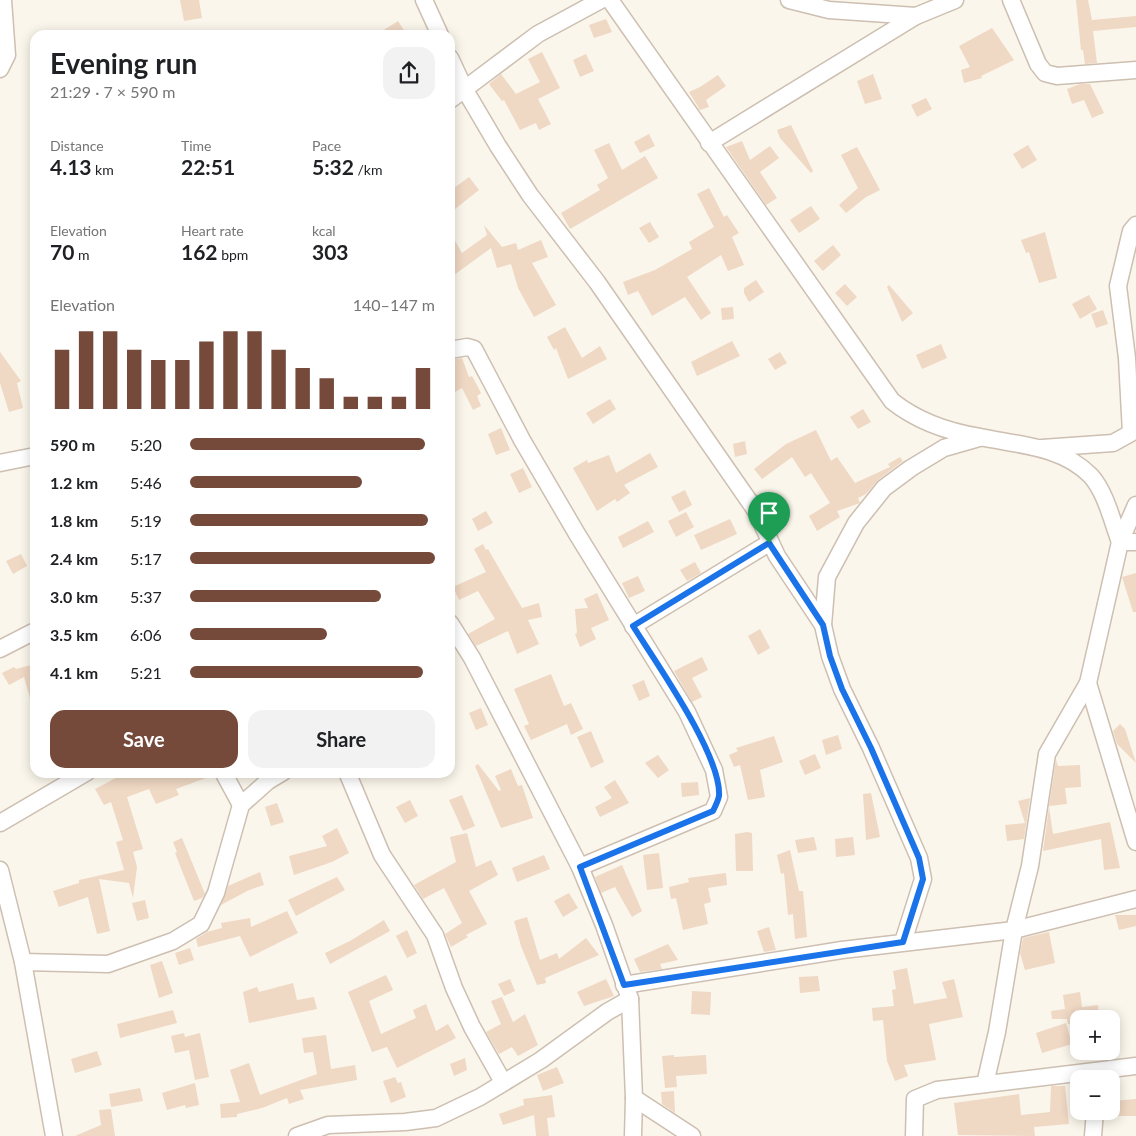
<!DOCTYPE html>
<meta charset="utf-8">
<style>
body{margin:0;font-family:Lato,sans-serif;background:#f2f2f2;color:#202124;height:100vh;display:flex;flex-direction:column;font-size:19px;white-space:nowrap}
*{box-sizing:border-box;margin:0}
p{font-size:16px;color:#757577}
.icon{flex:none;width:28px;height:28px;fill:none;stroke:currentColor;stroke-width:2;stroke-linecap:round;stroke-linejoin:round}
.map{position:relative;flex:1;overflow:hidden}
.panel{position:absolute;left:30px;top:30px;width:425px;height:748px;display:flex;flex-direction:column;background:#fff;border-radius:15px;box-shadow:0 2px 12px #0003}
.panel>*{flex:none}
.buttons{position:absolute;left:1070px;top:1010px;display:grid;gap:10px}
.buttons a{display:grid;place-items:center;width:50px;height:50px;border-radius:10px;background:#fff;box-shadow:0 2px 12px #0003;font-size:25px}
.pin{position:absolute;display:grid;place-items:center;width:42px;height:42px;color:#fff;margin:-51px -21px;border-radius:50% 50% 50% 0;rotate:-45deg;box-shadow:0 0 5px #0007}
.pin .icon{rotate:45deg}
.round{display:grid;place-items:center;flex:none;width:52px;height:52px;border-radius:15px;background:#f2f2f2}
.overview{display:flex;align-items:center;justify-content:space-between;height:85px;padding:0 20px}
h1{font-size:28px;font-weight:700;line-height:38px}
.stats{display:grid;grid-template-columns:repeat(3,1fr);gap:8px;height:85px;padding:5px 20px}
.stats div{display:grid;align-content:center}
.stats b{font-size:21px;font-weight:700}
.stats small{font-size:14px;font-weight:400}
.stats p{font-size:14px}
.chart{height:140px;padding:10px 20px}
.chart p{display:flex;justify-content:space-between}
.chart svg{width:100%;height:90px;margin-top:5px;stroke:#754a3b;stroke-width:6}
.action{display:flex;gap:10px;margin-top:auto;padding:10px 20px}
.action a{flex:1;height:58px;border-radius:15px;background:#754a3b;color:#fff;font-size:20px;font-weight:700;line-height:58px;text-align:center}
.action a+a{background:#f2f2f2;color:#202124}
ul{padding:0 20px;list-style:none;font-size:16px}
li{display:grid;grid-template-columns:80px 60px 1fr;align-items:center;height:38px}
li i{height:12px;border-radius:6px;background:#754a3b}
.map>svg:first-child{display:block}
</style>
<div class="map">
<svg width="1136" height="1136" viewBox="0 0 1136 1136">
<rect width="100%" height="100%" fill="#fbf6eb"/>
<g fill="#efd8c4">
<path d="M180 0H199L202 18 184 21Z"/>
<path d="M1076 0H1088L1092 20 1136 16V27L1093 31 1097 63 1085 64 1083 50H1081Z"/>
<path d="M606 19 612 32 594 38 589 25Z"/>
<path d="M398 21 407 35H376Z"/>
<path d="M992 28 1014 60 981 76 982 78 964 83 961 70 970 67 959 46Z"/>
<path d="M542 52 560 88 538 99 551 124 539 130 536 123 520 130 504 100 502 101 489 84 501 74 516 94 540 82 528 59Z"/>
<path d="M586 54 594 71 580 77 573 60Z"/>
<path d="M873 74 882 99 865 104 857 81Z"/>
<path d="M718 75 726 86 706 100 709 107 700 110 689 92 700 87Z"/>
<path d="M1080 84H1090L1104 113 1092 118 1084 100 1072 104 1067 89Z"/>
<path d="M926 98 932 109 917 117 911 105Z"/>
<path d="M791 125 813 171 811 173 780 138 777 130Z"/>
<path d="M649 134 655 146 640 153 634 142Z"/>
<path d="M742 141 750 160 770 146 779 158 760 172 777 198 766 205 726 147Z"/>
<path d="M609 143 622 170 645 156 658 178 570 229 561 213 600 190 597 185 608 178 594 150Z"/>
<path d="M1028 145 1037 160 1022 169 1013 154Z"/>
<path d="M857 147 880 190 866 197 846 213 839 205 858 188 841 155Z"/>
<path d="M469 177 479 190 450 213V191Z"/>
<path d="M709 188 724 217 727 215 739 233 732 237 744 265 728 271 721 255 687 277 711 313 701 320 685 297 652 316 638 291 628 295 623 282 655 270 692 249 689 242 714 227 697 194Z"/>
<path d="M811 206 820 219 799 233 790 220Z"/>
<path d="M650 222 659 237 649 243 639 228Z"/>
<path d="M484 225 502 247 516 243 518 250 541 240 548 257 532 263 556 305 534 317 518 288 511 264 497 268 491 248 450 278V232L462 253 487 235Z"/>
<path d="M1045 232 1057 278 1039 283 1029 252 1026 253 1021 240Z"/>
<path d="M833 245 841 255 823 271 814 261Z"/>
<path d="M756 280 764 292 749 302 744 293V288Z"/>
<path d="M845 284 857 297 847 306 835 293Z"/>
<path d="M889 285 913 313 902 322 887 287Z"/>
<path d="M1089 295 1097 309 1080 319 1072 304Z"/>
<path d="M733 307 734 319 722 320 721 308Z"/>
<path d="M1103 310 1108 324 1096 328 1091 314Z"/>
<path d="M565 327 582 358 600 346 607 359 568 379 556 348 554 350 547 337Z"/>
<path d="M732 341 740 356 697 376 691 362Z"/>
<path d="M941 344 947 358 922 369 916 355Z"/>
<path d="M0 352 21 381 17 383 23 408 9 412 0 383Z"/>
<path d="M780 352 787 363 775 370 768 359Z"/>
<path d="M462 358 469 377 472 376 481 393 477 396 481 406 473 410 462 388 450 395V360Z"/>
<path d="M610 399 616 409 593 424 586 413Z"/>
<path d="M863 409 871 422 858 429 850 417Z"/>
<path d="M501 428 510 450 496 455 488 434Z"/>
<path d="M816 430 831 461 837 457 855 483 890 467 888 464 900 457 903 461 878 480 866 494 858 498 860 503 837 511 840 517 817 531 809 516 830 503 811 473 805 477 792 457 762 479 754 469 786 444Z"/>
<path d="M745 441 747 454 735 457 733 444Z"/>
<path d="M650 453 658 467 624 485 630 493 617 502 615 499 597 511 573 468 587 460 588 463 609 455 616 473Z"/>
<path d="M523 468 532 487 519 493 510 474Z"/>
<path d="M685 490 692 505 679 512 671 497Z"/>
<path d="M486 511 493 523 478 531 472 519Z"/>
<path d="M686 512 694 527 676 537 668 521Z"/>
<path d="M730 519 737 534 701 550 694 535Z"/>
<path d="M648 521 654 532 623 548 618 537Z"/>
<path d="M483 544 486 550 488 549 522 608 539 603 542 617 528 620 539 644 517 654 508 631 476 646 468 634 495 619 478 591 459 600 453 587 486 572 474 549Z"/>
<path d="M21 554 27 566 13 574 6 561Z"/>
<path d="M695 562 701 573 687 581 680 570Z"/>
<path d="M1136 573V612H1133L1122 577Z"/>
<path d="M638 576 645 591 629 598 622 583Z"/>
<path d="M597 593 609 620 591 628 596 639 580 647 575 634 577 633 575 609 588 608 584 599Z"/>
<path d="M760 629 770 648 758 655 748 636Z"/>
<path d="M702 657 708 670 692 678 702 697 692 702 674 671Z"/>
<path d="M35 664V702H31L24 677 9 685 2 673 14 667 16 669Z"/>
<path d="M551 674 564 706 571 703 583 729 571 735 567 724 531 740 524 726 529 724 514 689Z"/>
<path d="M644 680 650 696 639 701 632 685Z"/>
<path d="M481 708 488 725 476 730 469 713Z"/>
<path d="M1120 724 1125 729 1136 763 1117 744 1113 731Z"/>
<path d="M591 731 604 762 591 768 577 737Z"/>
<path d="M838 735 842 749 826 755 822 740Z"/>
<path d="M774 736 783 762 760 770 765 797 748 800 740 765 734 767 729 755 738 751 736 748Z"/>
<path d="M815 754 821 768 805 775 799 761Z"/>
<path d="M658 755 669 770 658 778 645 763Z"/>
<path d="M1056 760 1058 766 1080 765 1081 787 1065 788 1067 804 1049 806Z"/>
<path d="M478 764 499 791 501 790 495 776 511 769 518 786 522 785 533 818 501 828 475 766Z"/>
<path d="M127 772H213L214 775 176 789 179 795 156 804 149 789 127 797 143 849 133 852 137 867 133 898 129 883 99 879 110 931 97 934 88 897 59 907 53 891 79 883V880L124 870 116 842 123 840 111 802 104 805 95 789Z"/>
<path d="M615 780 629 803 600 817 595 807 612 798 604 787Z"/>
<path d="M698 782 699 795 682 797 681 783Z"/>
<path d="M871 793 880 837 866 840 863 794Z"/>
<path d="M462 795 475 826 463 831 449 800Z"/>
<path d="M1030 798 1024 839 1007 841 1005 825 1025 823 1018 801Z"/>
<path d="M410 800 418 816 405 823 396 807Z"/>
<path d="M277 803 284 822 271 826 265 807Z"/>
<path d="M1049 807 1053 834 1110 822 1120 868 1104 870 1101 839 1043 851Z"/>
<path d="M337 828 349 853 332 862 294 875 289 856 327 846 322 836Z"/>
<path d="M747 832 752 833 753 871H736L735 834Z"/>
<path d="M467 833 476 867 491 860 498 875 469 891 487 924 466 935 468 937 451 947 445 934 462 923 444 888 423 899 414 885 456 862 450 837Z"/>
<path d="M814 837 817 850 798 853 795 840Z"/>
<path d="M853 837 855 855 836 857 835 839Z"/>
<path d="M182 838 205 894 202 898 194 901 175 853 177 852 173 842Z"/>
<path d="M790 850 799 891H803L807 937 795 939 793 914 788 915 784 873 781 874 777 855Z"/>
<path d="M659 853 663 888 647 890 643 855Z"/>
<path d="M544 855 550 869 517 882 512 868Z"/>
<path d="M622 865 642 911 632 917 615 887 601 893 595 877Z"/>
<path d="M260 872 264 885 249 890 221 905 228 886Z"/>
<path d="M726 873 727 885 708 888 711 902 704 904 708 924 683 930 676 898 671 899 669 887 689 882 688 878Z"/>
<path d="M337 877 345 890 296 916 288 900Z"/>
<path d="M569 893 578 908 563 917 554 901Z"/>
<path d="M145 900 149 918 137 921 132 903Z"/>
<path d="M287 911 298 933 250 957 240 936 198 947 196 939 207 932 222 928 221 923 250 918 251 927Z"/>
<path d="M1115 915H1136V926L1119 930Z"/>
<path d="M527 917 540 960 557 953 559 959 586 938 599 955 545 978 546 983 537 985 521 946 514 921Z"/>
<path d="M384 920 390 931 330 964 325 953 350 941Z"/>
<path d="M769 927 776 950 764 952 757 931Z"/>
<path d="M407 930 417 953 407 958 396 936Z"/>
<path d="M1049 932 1055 963 1025 970 1020 953 1023 938Z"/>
<path d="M668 944 678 960 660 964 662 969 640 972 634 959Z"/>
<path d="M190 948 194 960 179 965 175 953Z"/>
<path d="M162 961 173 993 159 998 150 965Z"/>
<path d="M907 968 914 1004 947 998 942 982 954 979 963 1017 929 1024 936 1060 904 1065 908 1076 895 1081 887 1061 883 1020 873 1021 872 1008 894 1006 892 990 896 989 893 971Z"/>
<path d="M386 975 393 990 369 1001 381 1034 416 1018 413 1010 426 1004 436 1031 448 1024 456 1038 397 1068 387 1047 372 1052 348 992Z"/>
<path d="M818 976 820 991 800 993 799 977Z"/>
<path d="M510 979 515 991 504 996 498 984Z"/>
<path d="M606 979 614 996 584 1006 577 992Z"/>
<path d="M293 983 297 1000 314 997 317 1009 249 1023 243 992 257 987 259 992Z"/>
<path d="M692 991 711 992 710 1015 691 1014Z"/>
<path d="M1080 992 1082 1007 1098 1005 1099 1019H1079V1023L1068 1024 1067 1019H1052L1051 1011 1065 1009 1063 995Z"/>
<path d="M502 997 513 1022 525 1014 538 1045 518 1056 512 1047 499 1054 486 1032 501 1024 491 1001Z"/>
<path d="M173 1010 177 1023 120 1038 117 1024Z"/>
<path d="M1066 1023 1072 1044 1042 1053 1036 1033Z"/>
<path d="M184 1033 185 1037 200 1033 209 1077 195 1080 189 1050 175 1053 171 1036Z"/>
<path d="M326 1035 331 1069 355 1065 357 1080 300 1090 304 1099 289 1104 287 1098 262 1108 237 1114V1117L221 1118 220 1104 240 1102 230 1070 249 1063 260 1095 317 1074 313 1052 304 1053 302 1038Z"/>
<path d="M97 1051 102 1065 75 1073 71 1059Z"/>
<path d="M674 1055V1057L706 1055 707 1074 676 1076 677 1087 665 1088 662 1056Z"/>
<path d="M465 1058 467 1070 454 1076 450 1064Z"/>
<path d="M557 1067 564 1083 543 1091 537 1075Z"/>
<path d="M395 1077 398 1083 401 1082 406 1097 391 1103 383 1081Z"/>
<path d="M195 1083 199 1105 186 1108 185 1105 167 1110 162 1093Z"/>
<path d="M1051 1086H1065L1069 1124 1034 1127 1035 1136 958 1135 954 1103 1019 1094 1021 1115 1050 1112Z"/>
<path d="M140 1088 143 1101 111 1107 109 1094Z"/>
<path d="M674 1091 675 1113 662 1104 661 1092Z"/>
<path d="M552 1095 555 1117 547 1118 549 1136H536L534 1115 503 1125 499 1114 524 1105 523 1099Z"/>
<path d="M1136 1099V1116H1111V1101Z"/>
<path d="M111 1109 115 1136H75L101 1125 99 1110Z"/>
</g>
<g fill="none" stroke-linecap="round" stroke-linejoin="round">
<defs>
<g id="street">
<path d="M424 0 440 35"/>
<path d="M610 0 892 401C917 421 949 432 980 437 1018 445 1062 446 1091 476 1106 493 1112 521 1120 542"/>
<path d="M789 0 829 10 916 16"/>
<path d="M1011 0 1038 64 1045 73 1057 76 1136 70"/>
<path d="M450 58 465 90 498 146 530 195 597 282 756 511 777 556 823 625"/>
<path d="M0 69 7 55 3 0"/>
<path d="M450 100 538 34 601 0"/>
<path d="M709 143 916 16 955 0"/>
<path d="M450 350 467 347 474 349 522 440 577 534 687 712 714 770 719 797 713 811 580 867"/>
<path d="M1042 448 1113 443 1131 433 1127 358 1118 286 1131 231 1136 225"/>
<path d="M0 463 35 456"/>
<path d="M1120 542H1136"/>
<path d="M450 623 472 658 580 867 604 925 630 999 634 1098 633 1136"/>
<path d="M633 626 769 543"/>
<path d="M0 649 35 631"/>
<path d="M1088 683 1136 842"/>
<path d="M223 772 241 805"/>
<path d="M347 772 382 855 435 935 454 988 472 1027 503 1082"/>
<path d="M0 823 87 772"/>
<path d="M0 870 23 962 54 1136"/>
<path d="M903 942 923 879 919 858 871 748 842 689 830 656 823 625 827 577 856 523 884 488 911 468 944 448 979 438"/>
<path d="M23 962 108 964 173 941 201 924 216 893 241 805 268 781 283 772"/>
<path d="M624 985 842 950 1014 930 1136 899"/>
<path d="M985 1084 997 1032 1014 930 1030 866 1047 754 1088 683 1120 542 1136 505"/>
<path d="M634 1098 692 1136"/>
<path d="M297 1136 328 1125 405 1122 436 1118 480 1097 541 1060 607 1012 630 999"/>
<path d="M914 1136 915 1099 937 1090 1136 1066"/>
<path d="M1093 1136 1095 1111"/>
</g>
</defs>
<use href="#street" stroke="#cdbfb1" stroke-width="19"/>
<use href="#street" stroke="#fff" stroke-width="16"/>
</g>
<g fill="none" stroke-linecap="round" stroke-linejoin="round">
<defs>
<path id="route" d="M769 543 823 625 830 656 842 689 871 748 919 858 923 879 903 942 624 985 580 867 713 811C715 807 718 801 719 796 722 756 655 661 633 626Z"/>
</defs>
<use href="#route" stroke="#fff" stroke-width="10"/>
<use href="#route" stroke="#1a73e8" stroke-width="6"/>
</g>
</svg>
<div class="buttons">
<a>+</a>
<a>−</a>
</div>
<div class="pin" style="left:769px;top:543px;background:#1e9e55"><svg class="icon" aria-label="arrive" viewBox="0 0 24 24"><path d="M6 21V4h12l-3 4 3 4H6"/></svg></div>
<section class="panel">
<div class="overview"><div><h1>Evening run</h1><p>21:29 · 7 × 590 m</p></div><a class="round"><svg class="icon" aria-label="share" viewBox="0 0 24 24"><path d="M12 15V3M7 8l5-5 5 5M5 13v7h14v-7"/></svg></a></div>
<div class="stats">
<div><p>Distance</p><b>4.13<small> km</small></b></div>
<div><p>Time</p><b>22:51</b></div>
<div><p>Pace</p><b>5:32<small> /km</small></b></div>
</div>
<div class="stats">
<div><p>Elevation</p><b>70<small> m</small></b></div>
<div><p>Heart rate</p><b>162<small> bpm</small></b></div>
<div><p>kcal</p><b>303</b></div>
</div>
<div class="chart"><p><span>Elevation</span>140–147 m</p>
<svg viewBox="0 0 160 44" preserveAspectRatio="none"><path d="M5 44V15M15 44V6M25 44V6M35 44V15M45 44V20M55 44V20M65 44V11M75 44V6M85 44V6M95 44V15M105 44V24M115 44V29M125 44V38M135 44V38M145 44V38M155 44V24"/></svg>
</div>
<ul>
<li><b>590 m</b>5:20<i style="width:96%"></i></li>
<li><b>1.2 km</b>5:46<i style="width:70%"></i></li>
<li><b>1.8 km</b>5:19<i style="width:97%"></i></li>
<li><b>2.4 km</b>5:17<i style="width:100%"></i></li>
<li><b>3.0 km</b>5:37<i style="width:78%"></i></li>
<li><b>3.5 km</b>6:06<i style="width:56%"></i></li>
<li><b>4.1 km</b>5:21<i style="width:95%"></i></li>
</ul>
<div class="action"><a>Save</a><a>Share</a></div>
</section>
</div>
